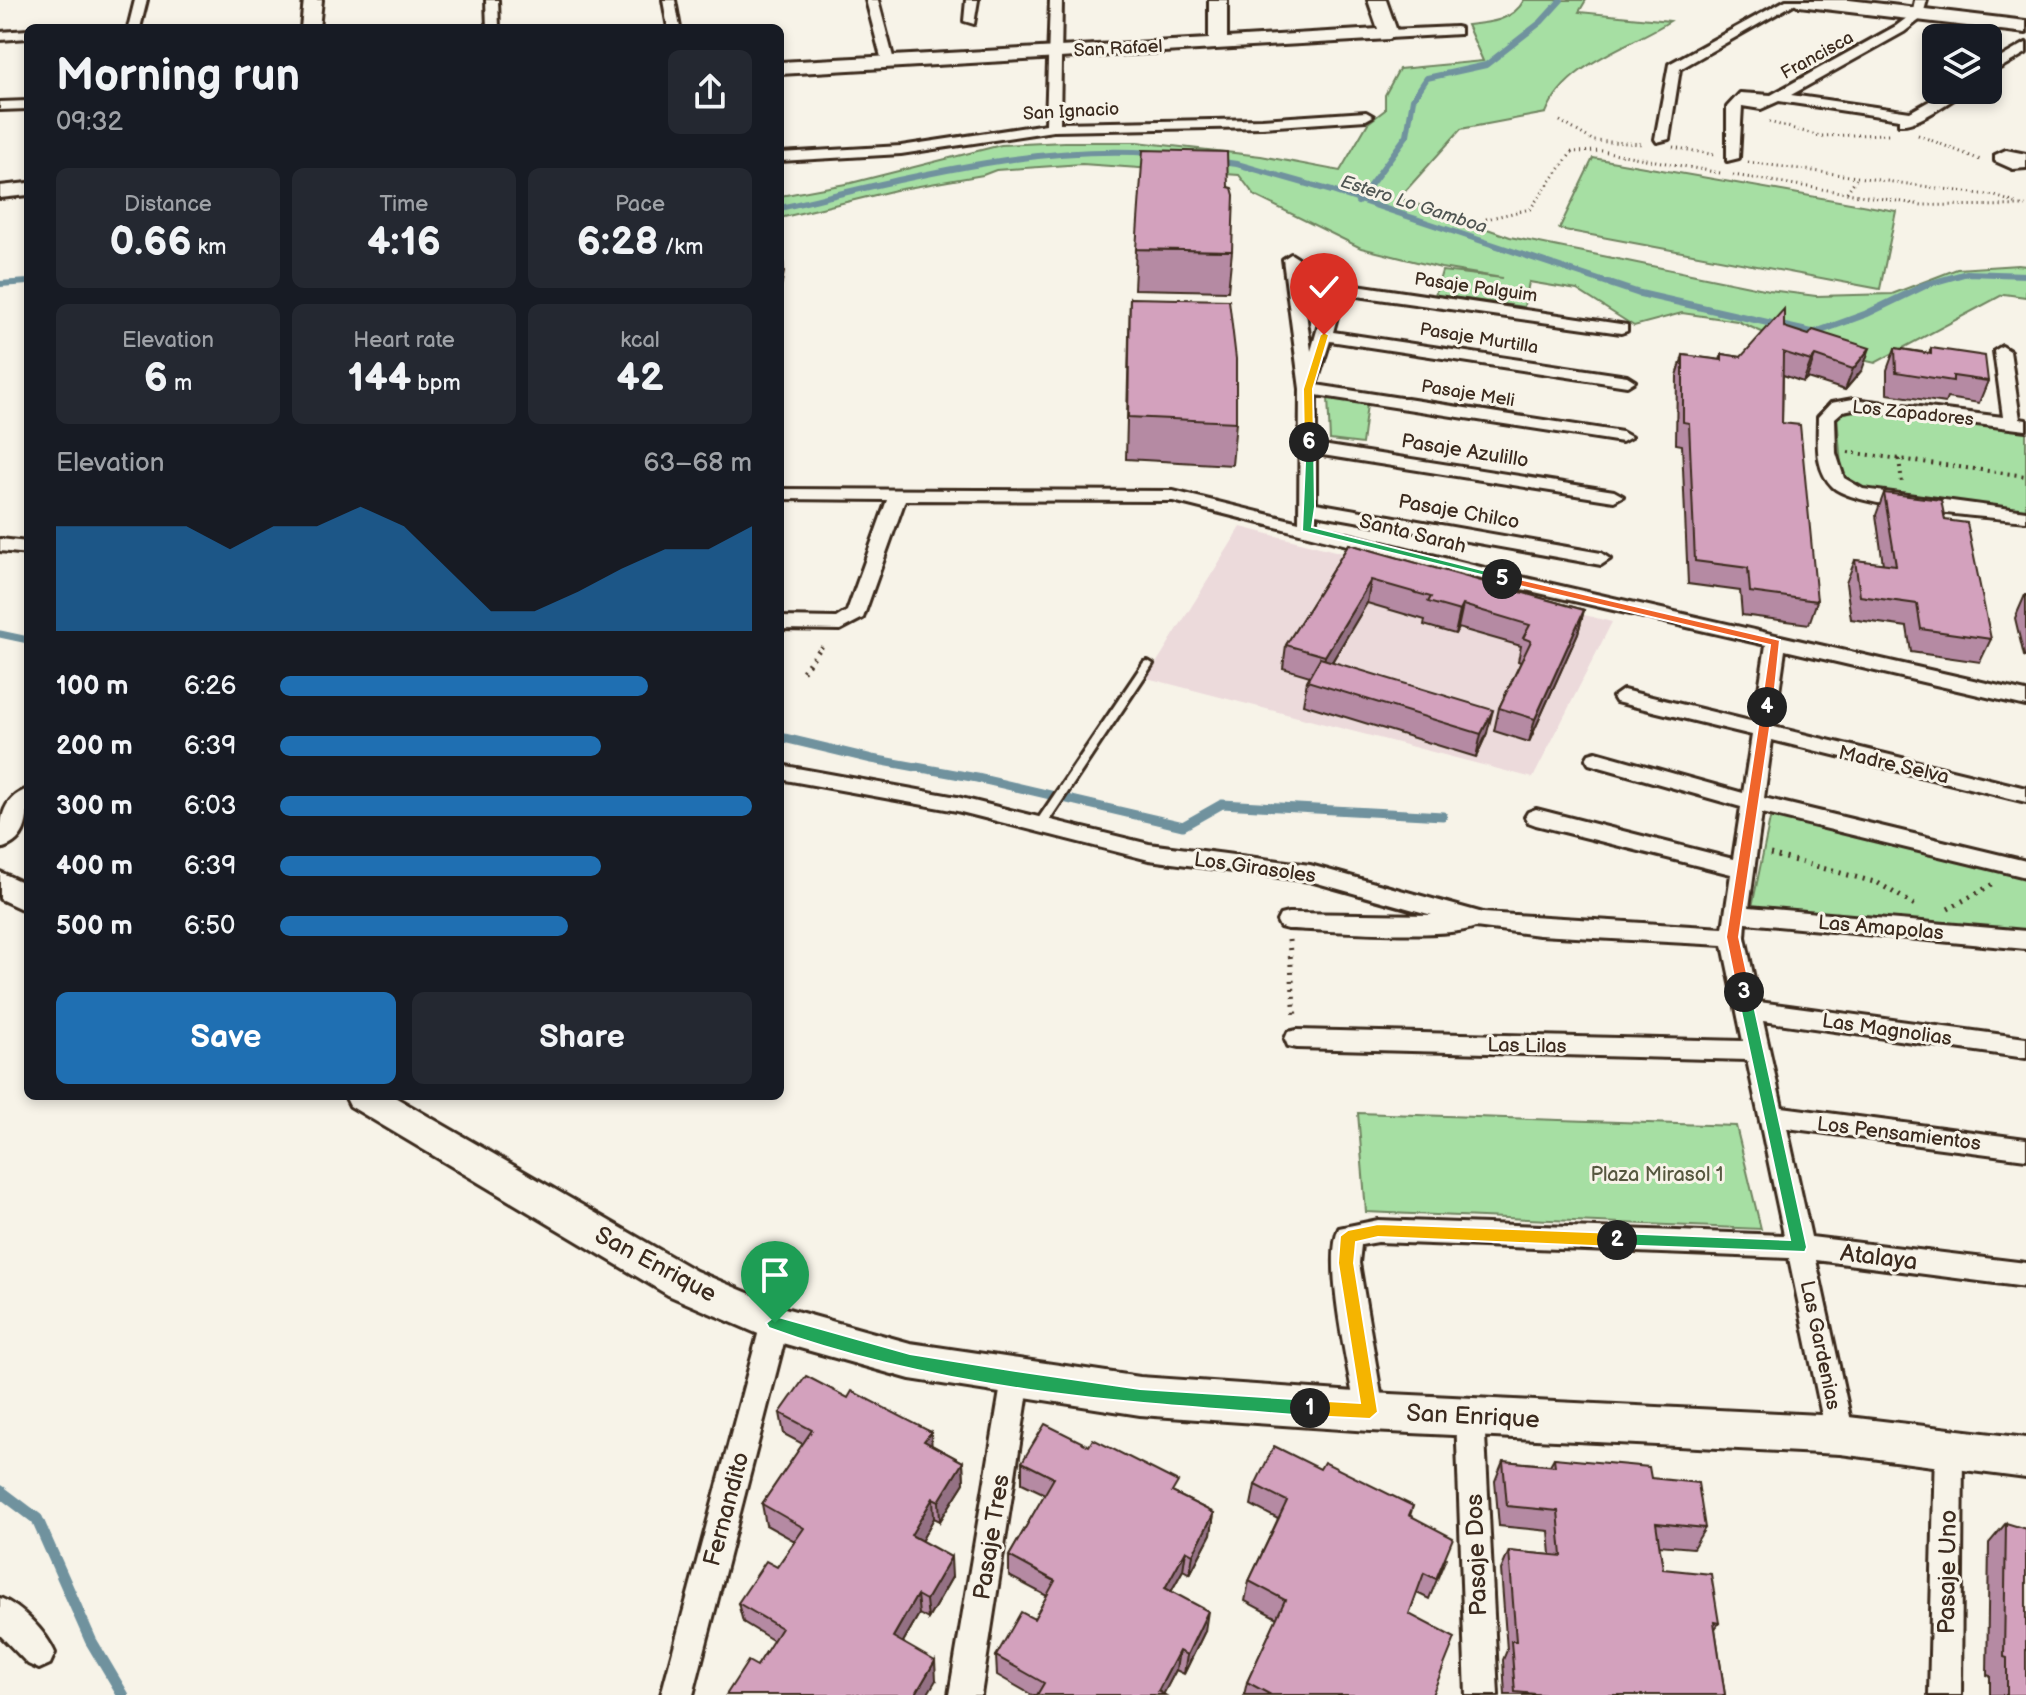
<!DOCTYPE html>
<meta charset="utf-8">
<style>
body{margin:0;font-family:"Balsamiq Sans",sans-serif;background:#242831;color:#f1f3f6;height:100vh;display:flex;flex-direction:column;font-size:30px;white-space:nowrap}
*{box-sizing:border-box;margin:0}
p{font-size:26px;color:#9ea1a6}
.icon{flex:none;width:44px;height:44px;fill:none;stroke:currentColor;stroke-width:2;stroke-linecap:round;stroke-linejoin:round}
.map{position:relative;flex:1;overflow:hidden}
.side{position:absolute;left:24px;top:24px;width:760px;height:1076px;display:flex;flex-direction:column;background:#171b24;border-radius:12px;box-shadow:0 4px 12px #0003}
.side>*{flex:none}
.buttons{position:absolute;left:1922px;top:24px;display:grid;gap:16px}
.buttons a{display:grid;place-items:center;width:80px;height:80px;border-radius:12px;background:#171b24;box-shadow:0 4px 12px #0003;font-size:40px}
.pin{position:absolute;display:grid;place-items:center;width:68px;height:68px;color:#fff;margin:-82px -34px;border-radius:50% 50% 50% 0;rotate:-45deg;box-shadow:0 0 8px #0007}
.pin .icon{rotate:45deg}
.km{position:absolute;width:40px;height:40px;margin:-20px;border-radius:50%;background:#222;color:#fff;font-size:22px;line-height:40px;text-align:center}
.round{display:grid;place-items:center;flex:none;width:84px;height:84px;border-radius:12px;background:#242831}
.head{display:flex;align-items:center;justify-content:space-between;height:136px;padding:0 32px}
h1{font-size:44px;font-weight:700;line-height:60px}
.figures{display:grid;grid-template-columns:repeat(3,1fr);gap:12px;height:136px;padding:8px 32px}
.figures div{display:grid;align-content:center;border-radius:12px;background:#242831;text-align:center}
.figures b{font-size:40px;font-weight:700}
.figures small{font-size:22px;font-weight:400}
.figures p{font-size:22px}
.chart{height:224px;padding:16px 32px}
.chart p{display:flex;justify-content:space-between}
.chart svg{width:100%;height:144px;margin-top:8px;fill:#1f6fb2;opacity:.7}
.primary-button{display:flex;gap:16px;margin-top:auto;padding:16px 32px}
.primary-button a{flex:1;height:92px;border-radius:12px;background:#1f6fb2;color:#fff;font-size:32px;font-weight:700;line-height:92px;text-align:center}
.primary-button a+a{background:#242831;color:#f1f3f6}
ul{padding:0 32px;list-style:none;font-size:26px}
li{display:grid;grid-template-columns:128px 96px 1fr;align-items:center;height:60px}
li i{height:20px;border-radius:10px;background:#1f6fb2}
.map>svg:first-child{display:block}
</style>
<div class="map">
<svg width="2026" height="1695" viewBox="0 0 2026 1695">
<rect width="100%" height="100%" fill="#f7f3e8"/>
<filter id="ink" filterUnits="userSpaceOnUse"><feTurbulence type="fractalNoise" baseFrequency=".0125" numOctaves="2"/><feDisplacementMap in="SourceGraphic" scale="16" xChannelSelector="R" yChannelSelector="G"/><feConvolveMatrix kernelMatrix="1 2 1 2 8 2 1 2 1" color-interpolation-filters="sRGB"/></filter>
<g filter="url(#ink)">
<path fill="#ecdadb" d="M1241 527 1612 622 1533 778 1147 678Z"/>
<g fill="#a6dfa3" stroke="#708460" stroke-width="2">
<path d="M1524 0H1586L1579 12 1670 21C1629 47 1565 64 1546 113L1461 129 1399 198 1510 237 1769 290 1816 296 1892 294 1957 269 2018 265 2026 266V297L2004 294 1875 363 1780 340 1737 321 1682 313 1634 326 1577 290 1529 282 1524 307 1435 295 1442 271 1502 278 1441 268 1361 248 1255 196 1239 175 1082 164 996 170 983 175 896 190 780 218V196L851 183 1001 145 1064 142H1137L1261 156 1340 171 1368 123 1385 110V95L1399 69 1483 61 1467 25C1489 23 1513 21 1524 0Z"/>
<path d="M1593 158 1896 211 1880 289 1559 229Z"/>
<path d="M1328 397 1367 404 1362 444 1330 440Z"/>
<path d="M1858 410 2026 431V510L1858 488 1842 478 1837 415Z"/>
<path d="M1771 814 2026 875V931L1752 907Z"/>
<path d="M1358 1113 1736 1126 1761 1229 1366 1212Z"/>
</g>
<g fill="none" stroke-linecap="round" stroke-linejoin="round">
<g stroke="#6f929e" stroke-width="6">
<path d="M1215 161 1237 164 1332 191 1617 286"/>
<path d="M1358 202 1407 135 1413 99 1427 78 1486 65 1541 22 1561 0"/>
<path d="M780 208C904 179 1025 145 1153 153"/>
<path d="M0 284 28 282"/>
<path d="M1921 286 1967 273 2026 275"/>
</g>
<g stroke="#6f929e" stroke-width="7">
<path d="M1611 284 1638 293 1814 333 1866 314 1928 284"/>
<path d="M0 634 28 640"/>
</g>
<path stroke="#6f929e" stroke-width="9" d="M780 737 872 759 977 778 1183 826 1222 804 1443 816"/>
<path stroke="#6f929e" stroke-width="12" d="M0 1491 37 1519 91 1641 123 1695"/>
<defs>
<path id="lane" d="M1148 661 1153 664 1044 828H1036L1035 825 1036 822 1144 662Z"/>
<g id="street">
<path d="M135 0H147L140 28H128Z"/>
<path d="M486 0H498L499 28H487Z"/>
<path d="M663 0H675L680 28H668Z"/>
<path d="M866 0H878L894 61 893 64 882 61Z"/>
<path d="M966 0H978L974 24 964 21Z"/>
<path d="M1050 0H1062L1060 123 1262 119 1366 112 1373 116 1366 120 1262 127 1053 131 901 154 780 161V153L901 146 1046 124Z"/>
<path d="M1786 0H1801L1680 69 1669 139 1657 142 1655 139 1669 64Z"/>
<path d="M1915 0H1927L1922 18 1904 32 1791 95 1910 112 1949 90H1966L1964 93C1945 103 1919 126 1899 124V119L1779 101 1761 109 1742 106 1739 158 1727 161V107L1740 93 1771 95 1896 26 1912 14Z"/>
<path d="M1456 27 1460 28V34L1389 38 1383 34 1389 30Z"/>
<path d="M28 30V38L0 40V32Z"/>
<path d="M2026 43V53L1988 75V65Z"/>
<path d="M28 101V109L0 110V102Z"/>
<path d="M2006 150 2026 154V168L2013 169 1995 161V155Z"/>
<path d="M1291 254 1299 259 1311 351 1327 296 1308 288 1316 283 1350 284 1627 325V331L1621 333 1343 294 1333 332 1627 376 1635 381 1627 386 1330 341 1316 385 1622 432 1631 437 1622 442 1316 395V444L1614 491 1623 496 1614 501 1316 454V503L1601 553 1610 559 1601 565 1316 514V520L1310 525 1517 576 2026 692V706L1785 650 1774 727 2026 788V802L1772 740 1764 798 2026 861V877L1762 813 1749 907 2026 931V949L1746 923 1745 937 1759 1002 2026 1038V1058L1763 1021 1782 1107 2026 1139V1159L1787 1128 1811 1237 2026 1263V1287L1816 1260 1854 1435 1850 1444 1840 1448 1830 1444 1826 1435 1789 1258 1378 1242 1361 1245 1359 1263 1384 1412 1380 1421 1370 1425 1360 1421 1356 1412C1349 1372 1323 1261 1339 1228L1378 1220 1784 1235 1747 1060 1297 1048 1288 1046 1285 1039 1288 1032 1297 1030 1743 1041 1723 945 1539 935 1475 927C1444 940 1327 930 1288 929L1280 927 1277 921 1280 915 1288 913 1432 915 1310 881 1149 860 957 811 780 779V765L957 797 1149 844 1310 865 1483 913 1723 928 1731 874 1536 825 1528 822 1525 817 1528 812 1536 809 1733 859 1741 807 1589 764 1586 759 1589 754 1596 752 1743 793 1752 735 1616 702 1613 697 1623 690 1754 722 1766 645 1517 588 1173 501 905 500 863 618 840 630 780 629V617L836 618 847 611 887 500 780 499V489L1173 491 1299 522 1300 389 1283 259Z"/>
<path d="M2002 346 2010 351 2020 419 2026 420V430L1853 409 1843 411 1835 418 1836 453 1844 478 1863 489 2026 511V521C1989 517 1855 508 1833 487 1814 469 1818 441 1818 417L1831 403 1853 399 2003 417 1994 351Z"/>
<path d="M0 539 28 542V554L0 551Z"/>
<path d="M775 1311 785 1314 789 1323 693 1695H661L761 1323 765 1314Z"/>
<path d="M1016 1366 1026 1370 1030 1379 981 1695H949L1002 1379 1006 1370Z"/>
<path d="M1470 1402 1480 1406 1484 1415 1498 1695H1466L1456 1415 1460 1406Z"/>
<path d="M1949 1436 1959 1439 1963 1449 1961 1695H1929L1935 1449 1939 1439Z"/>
<path d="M0 1598C21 1606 46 1632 55 1653L50 1664 39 1669 28 1664 0 1635Z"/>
</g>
<g id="secondary">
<path d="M304 0H322L319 28H301Z"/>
<path d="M1209 0H1227V38L1378 29 1368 0H1386L1398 34 1389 39 780 74V62L1209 39Z"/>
<path d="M28 183V195L0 198V186Z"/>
<path d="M28 789C28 815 30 841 0 849 0 824 0 798 28 789Z"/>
<path d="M0 872 28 885V912L0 899Z"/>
<path d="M345 1096H393L696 1271 781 1307 910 1343 1140 1377 1370 1393 1840 1416 2026 1438V1478L1840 1454 1370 1431 1140 1415 910 1379 775 1341 668 1295 350 1106Z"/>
</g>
<path id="primary" d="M1789 0H1849L2026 21V33L1799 6Z"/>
</defs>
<use href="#lane" stroke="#3b2a1e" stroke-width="6"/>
<use href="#street" stroke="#3b2a1e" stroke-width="6"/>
<use href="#secondary" stroke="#3b2a1e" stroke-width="6"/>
<use href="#primary" stroke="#3b2a1e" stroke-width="6"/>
<g stroke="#3b2a1e" stroke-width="3" stroke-dasharray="1 4" stroke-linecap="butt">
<path d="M1560 121 1594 141 1644 144"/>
<path d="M1769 122 1820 136 1889 134"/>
<path d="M1918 135 1983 161"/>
<path d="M1673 147 1715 155"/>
<path d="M1748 162 1995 196 2018 204"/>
<path d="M1733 175 1922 205 2026 206"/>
<path d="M1847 192 1856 179"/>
<path d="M1486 219 1530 209 1572 152 1602 151 1720 173"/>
</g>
<g stroke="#3b2a1e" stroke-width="4" stroke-dasharray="2 5" stroke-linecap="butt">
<path d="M1848 452 2026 476"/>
<path d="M1899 459 1902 483"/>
<path d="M821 648 825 643"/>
</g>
<g stroke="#3b2a1e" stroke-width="5" stroke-dasharray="2 6" stroke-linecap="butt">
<path d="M803 671 822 646"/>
<path d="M1770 854 1878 883 1918 907"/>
<path d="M1948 909 1995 883"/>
<path d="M1289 940 1295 1018"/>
</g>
<use href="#lane" fill="#f7f3e8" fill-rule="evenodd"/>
<use href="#street" fill="#f7f3e8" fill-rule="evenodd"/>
<use href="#secondary" fill="#f7f3e8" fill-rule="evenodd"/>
<use href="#primary" fill="#f7f3e8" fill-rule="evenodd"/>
</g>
<g fill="#b58aa3" stroke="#3b2a1e" stroke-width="2">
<path d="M1136 249 1232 251 1228 291 1134 289Z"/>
<path d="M1130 298 1236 422 1232 465 1126 459Z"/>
<path d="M1784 327 1862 370 1845 390 1807 378 1803 382 1783 375 1782 423 1817 601 1809 624 1742 615 1740 591 1688 584 1682 445 1676 444 1677 376 1683 355 1720 360 1722 354 1741 357Z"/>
<path d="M1895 348 1929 353 1931 348 1988 381 1979 403 1947 398 1945 403 1887 394V370Z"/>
<path d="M1884 493 1945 520 1991 639 1980 662 1911 652 1907 627 1851 619 1846 583 1855 560 1883 564 1876 515Z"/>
<path d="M1349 544 1584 610 1578 633 1529 742 1494 731 1499 708 1521 662 1518 661 1521 646 1458 628 1455 634 1424 625 1425 620 1367 603 1332 662 1487 733 1476 757 1303 704 1307 681 1310 676 1283 668 1286 645Z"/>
<path d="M2025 595H2026V657L2024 656 2015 618Z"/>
<path d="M848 1398 931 1432V1445L963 1462 964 1483 940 1521 934 1518 921 1541 952 1577 928 1619 919 1614 903 1642 936 1680 757 1666 774 1641 743 1622 738 1603 777 1567 795 1541 766 1525 762 1504 803 1444 784 1434 780 1413Z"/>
<path d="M1554 1458 1651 1478 1705 1528 1693 1548 1659 1545 1663 1569 1719 1623 1715 1629 1725 1695H1505L1503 1660 1507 1650 1501 1570 1509 1551 1551 1555 1549 1531 1499 1526 1495 1481 1503 1461 1550 1465Z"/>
<path d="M1022 1462 1176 1494 1214 1513 1211 1534 1190 1574 1183 1570 1171 1592 1205 1631 1184 1674 1176 1670 1163 1694 1165 1695H1032L997 1675 996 1656 1034 1619 1047 1596 1009 1576V1556L1045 1494 1022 1483Z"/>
<path d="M1320 1469 1413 1506 1410 1516 1446 1558 1429 1599 1417 1593 1409 1614 1432 1695H1244L1247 1682 1277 1618 1245 1601 1249 1581 1278 1519 1251 1505 1255 1485Z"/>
<path d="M2006 1523 2026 1695H1990V1676L1987 1675 1989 1543Z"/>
</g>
<g fill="#947184" stroke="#3b2a1e" stroke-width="2">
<path d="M782 244 784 272 780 292V252Z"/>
<path d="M1870 348 1862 370 1845 390 1853 369Z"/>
<path d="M1815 356 1807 378 1803 382 1811 361Z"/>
<path d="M1371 580 1367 603 1321 680 1325 656Z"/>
<path d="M1463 605 1458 628 1455 634 1460 611Z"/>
<path d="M1584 610 1578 633 1529 742 1535 719Z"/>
<path d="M1493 710 1487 733 1476 757 1481 734Z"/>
<path d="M931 1432 932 1453 924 1441Z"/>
<path d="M963 1462 964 1483 940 1521 939 1501Z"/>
<path d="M933 1498 934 1518 913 1556 911 1535Z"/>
<path d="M1214 1513 1211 1534 1190 1574 1193 1554Z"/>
<path d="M1186 1550 1183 1570 1162 1608 1165 1588Z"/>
<path d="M951 1557 952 1577 928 1619 926 1600Z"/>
<path d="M917 1595 919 1614 895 1656 893 1637Z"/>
<path d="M1208 1611 1205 1631 1184 1674 1187 1655Z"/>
<path d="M1179 1651 1176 1670 1163 1695 1158 1691Z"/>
<path d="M935 1661 936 1680 927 1695H915Z"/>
</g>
<g fill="#d3a1bd" stroke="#3b2a1e" stroke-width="2">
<path d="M1143 150 1227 152 1228 187 1232 188 1234 195 1232 251 1136 249Z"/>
<path d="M1130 298 1229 300 1236 359V422L1128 417Z"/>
<path d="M1784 309V327L1809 335 1813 330 1870 348 1853 369 1815 356 1811 361 1783 352 1782 423 1800 425 1817 601 1750 592 1748 568 1695 561 1689 423 1683 422V355L1722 360V354L1741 357Z"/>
<path d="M1895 348 1931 354V348L1985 356 1988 381 1953 376V381L1896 372Z"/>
<path d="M1884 493 1941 500 1945 520 1967 523 1991 639 1921 629 1917 604 1860 596 1855 560 1896 565Z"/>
<path d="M1349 544 1584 610 1535 719 1499 708 1531 641 1523 638 1530 625 1463 605 1460 611 1428 602 1431 597 1371 580 1325 656 1286 645Z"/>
<path d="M1320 658 1493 710 1481 734 1307 681Z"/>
<path d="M806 1376 848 1398 852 1391 931 1432 924 1441 963 1462 939 1501 933 1498 911 1535 951 1557 926 1600 917 1595 893 1637 935 1661 915 1695H726L748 1661 757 1666 781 1628 738 1603 766 1561 777 1567 804 1528 762 1504 812 1430 780 1413Z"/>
<path d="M1045 1424 1089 1446 1093 1439 1178 1482 1172 1492 1214 1513 1193 1554 1186 1550 1165 1588 1208 1611 1187 1655 1179 1651 1158 1691 1165 1695H1037L1044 1683 996 1656 1021 1612 1034 1619 1055 1581 1009 1556 1054 1478 1022 1462Z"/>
<path d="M1274 1446 1320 1469 1324 1462 1413 1506 1409 1515 1453 1538 1436 1579 1424 1573 1409 1614 1455 1638 1432 1695H1271L1247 1682 1285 1600 1249 1581 1287 1501 1255 1485Z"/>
<path d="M1554 1458 1649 1467 1651 1478 1698 1483 1705 1528 1656 1523 1663 1569 1711 1574 1719 1623 1714 1622 1725 1695H1546L1515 1692 1511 1641H1516L1509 1551 1562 1556 1558 1511 1507 1506 1503 1461 1555 1466Z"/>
<path d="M2006 1523 2026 1529V1695H2007V1658L2004 1657Z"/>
</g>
</g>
<path fill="#22a559" stroke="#fff" stroke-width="2" d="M775 1316 910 1354 1016 1371 1140 1389 1310 1400 1319 1408 1310 1416C1129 1403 941 1391 769 1328L766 1323Z"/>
<path fill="#f5b400" stroke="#fff" stroke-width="2" d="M1378 1224 1617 1233 1625 1240 1617 1247 1378 1237 1356 1242 1354 1263 1378 1412 1370 1419 1310 1416 1302 1408 1310 1400 1360 1403 1338 1263 1340 1236 1348 1230Z"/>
<path fill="#22a559" stroke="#fff" stroke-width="2" d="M1744 987 1751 992 1807 1247 1805 1252 1612 1245 1609 1240 1617 1233 1790 1240 1737 992Z"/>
<path fill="#f0652b" stroke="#fff" stroke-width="2" d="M1767 703 1773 707 1739 937 1751 992 1744 997 1737 992 1726 937 1761 707Z"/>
<path fill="#f0652b" stroke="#fff" stroke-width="2" d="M1502 575 1780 640 1773 707 1767 711 1761 707 1770 645 1498 581V576Z"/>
<path fill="#22a559" stroke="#fff" stroke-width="2" d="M1306 440 1314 442 1315 507 1312 527 1506 576V581L1302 531Z"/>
<path fill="#f5b400" stroke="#fff" stroke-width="2" d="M1324 332 1329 335 1313 389 1314 442 1309 445 1304 442 1303 389 1320 335Z"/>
<g text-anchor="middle" stroke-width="6" stroke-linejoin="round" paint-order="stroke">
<g font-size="18" fill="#3b2a1e" stroke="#f7f3e8">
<text transform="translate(1118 48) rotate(-3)" y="6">San Rafael</text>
<text transform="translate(1817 55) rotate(-29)" y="6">Francisca</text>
<text transform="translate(1071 111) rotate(-3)" y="6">San Ignacio</text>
<text transform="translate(1476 287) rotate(8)" y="6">Pasaje Palguim</text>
<text transform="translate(1479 338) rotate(9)" y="6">Pasaje Murtilla</text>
<text transform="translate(1468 393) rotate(9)" y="6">Pasaje Meli</text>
<text transform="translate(1913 413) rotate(6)" y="6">Los Zapadores</text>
</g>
<g font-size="18" font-style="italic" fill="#505653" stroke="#f7f3e8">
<text transform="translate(1414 204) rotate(18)" y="6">Estero Lo Gamboa</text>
</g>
<g font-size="20" fill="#3b2a1e" stroke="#f7f3e8">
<text transform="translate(1465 450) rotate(9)" y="7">Pasaje Azulillo</text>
<text transform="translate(1459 511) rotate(10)" y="7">Pasaje Chilco</text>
<text transform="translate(1413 533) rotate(14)" y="7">Santa Sarah</text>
<text transform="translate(1894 764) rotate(13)" y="7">Madre Selva</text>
<text transform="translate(1255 867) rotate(8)" y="7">Los Girasoles</text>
<text transform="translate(1881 927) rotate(5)" y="7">Las Amapolas</text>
<text transform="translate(1887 1029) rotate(8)" y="7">Las Magnolias</text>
<text transform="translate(1527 1045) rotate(1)" y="7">Las Lilas</text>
<text transform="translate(1899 1133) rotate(7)" y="7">Los Pensamientos</text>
<text transform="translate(1821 1345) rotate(78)" y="7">Las Gardenias</text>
</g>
<g font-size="20" fill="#56573f" stroke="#f7f3e8">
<text x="1657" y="1181">Plaza Mirasol 1</text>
</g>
<g font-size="24" fill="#3b2a1e" stroke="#f7f3e8">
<text transform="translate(1879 1257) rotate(7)" y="8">Atalaya</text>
<text transform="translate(656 1264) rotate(28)" y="8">San Enrique</text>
<text transform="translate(1473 1416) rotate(3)" y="8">San Enrique</text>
<text transform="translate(726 1509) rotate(-75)" y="8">Fernandito</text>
<text transform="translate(991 1537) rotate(-81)" y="8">Pasaje Tres</text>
<text transform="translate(1476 1555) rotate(-92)" y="8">Pasaje Dos</text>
<text transform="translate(1947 1572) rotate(-89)" y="8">Pasaje Uno</text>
</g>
</g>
</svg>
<div class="buttons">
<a><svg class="icon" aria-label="layers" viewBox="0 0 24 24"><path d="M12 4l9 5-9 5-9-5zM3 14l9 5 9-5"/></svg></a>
</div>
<div class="pin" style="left:775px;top:1323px;background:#1e9e55"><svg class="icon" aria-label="arrive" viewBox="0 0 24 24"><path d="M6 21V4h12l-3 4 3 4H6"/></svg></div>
<div class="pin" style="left:1324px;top:335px;background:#d93025"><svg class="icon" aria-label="check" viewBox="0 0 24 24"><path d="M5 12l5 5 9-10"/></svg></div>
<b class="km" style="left:1310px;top:1408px">1</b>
<b class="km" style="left:1617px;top:1240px">2</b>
<b class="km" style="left:1744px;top:992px">3</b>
<b class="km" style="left:1767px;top:707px">4</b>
<b class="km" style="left:1502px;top:579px">5</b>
<b class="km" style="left:1309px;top:442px">6</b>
<section class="side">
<div class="head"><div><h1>Morning run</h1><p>09:32</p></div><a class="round"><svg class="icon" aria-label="share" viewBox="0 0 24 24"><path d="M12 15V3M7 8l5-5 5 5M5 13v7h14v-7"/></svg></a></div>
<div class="figures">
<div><p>Distance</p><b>0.66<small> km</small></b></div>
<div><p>Time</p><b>4:16</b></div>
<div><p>Pace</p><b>6:28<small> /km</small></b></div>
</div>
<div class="figures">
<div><p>Elevation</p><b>6<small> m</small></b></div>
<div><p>Heart rate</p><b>144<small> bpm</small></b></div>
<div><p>kcal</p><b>42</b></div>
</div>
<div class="chart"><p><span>Elevation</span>63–68 m</p>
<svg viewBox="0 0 160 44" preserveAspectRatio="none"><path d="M0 44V12L10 12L20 12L30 12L40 19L50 12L60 12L70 6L80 12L90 25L100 38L110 38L120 32L130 25L140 19L150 19L160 12V44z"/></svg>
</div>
<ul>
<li><b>100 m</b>6:26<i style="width:78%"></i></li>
<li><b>200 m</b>6:39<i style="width:68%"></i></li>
<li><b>300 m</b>6:03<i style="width:100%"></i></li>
<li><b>400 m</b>6:39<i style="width:68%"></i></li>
<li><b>500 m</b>6:50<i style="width:61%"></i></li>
</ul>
<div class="primary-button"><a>Save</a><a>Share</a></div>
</section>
</div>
